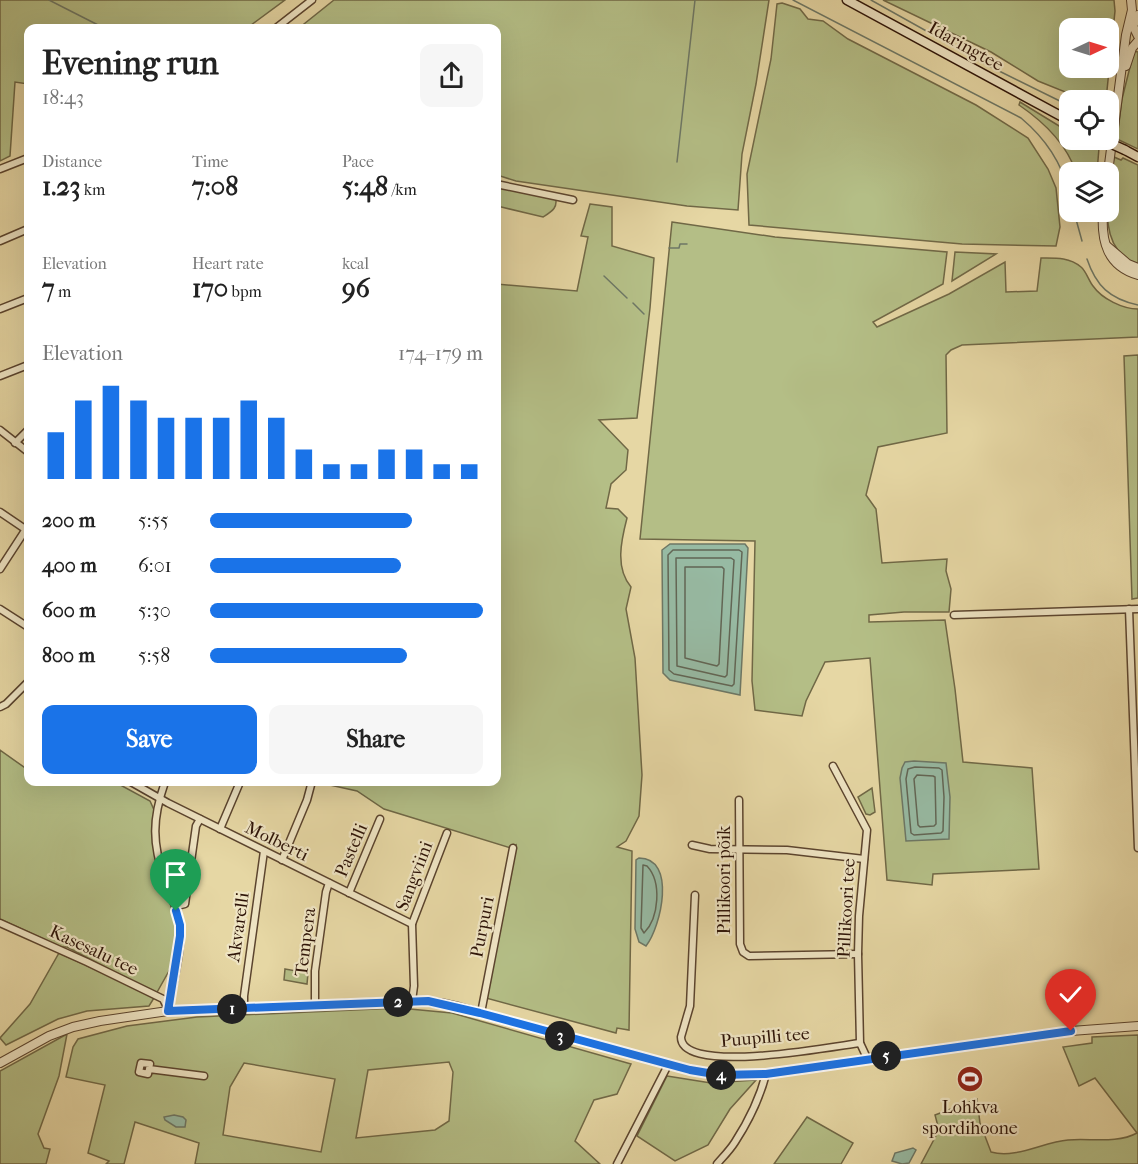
<!DOCTYPE html>
<meta charset="utf-8">
<style>
body{margin:0;font-family:"IM FELL French Canon",serif;background:#f6f6f6;color:#222;height:100vh;display:flex;flex-direction:column;font-size:22px;white-space:nowrap}
*{box-sizing:border-box;margin:0}
p{font-size:20px;color:#767676}
.icon{flex:none;width:33px;height:33px;fill:none;stroke:currentColor;stroke-width:2;stroke-linecap:round;stroke-linejoin:round}
.map{position:relative;flex:1;overflow:hidden}
.drawer{position:absolute;left:24px;top:24px;width:477px;height:762px;display:flex;flex-direction:column;background:#fff;border-radius:12px;box-shadow:0 6px 24px #0002}
.drawer>*{flex:none}
.needle{width:39px;rotate:86deg}
.controls{position:absolute;left:1059px;top:18px;display:grid;gap:12px}
.controls a{display:grid;place-items:center;width:60px;height:60px;border-radius:12px;background:#fff;box-shadow:0 6px 24px #0002;font-size:30px}
.pin{position:absolute;display:grid;place-items:center;width:51px;height:51px;color:#fff;margin:-62px -26px;border-radius:50% 50% 50% 0;rotate:-45deg;box-shadow:0 0 6px #0007}
.pin .icon{rotate:45deg}
.km{position:absolute;width:30px;height:30px;margin:-15px;border-radius:50%;background:#222;color:#fff;font-size:16px;line-height:30px;text-align:center}
.round{display:grid;place-items:center;flex:none;width:63px;height:63px;border-radius:12px;background:#f6f6f6}
.head{display:flex;align-items:center;justify-content:space-between;height:102px;padding:0 18px}
h1{font-size:33px;font-weight:800;line-height:45px}
.figures{display:grid;grid-template-columns:repeat(3,1fr);gap:9px;height:102px;padding:6px 18px}
.figures div{display:grid;align-content:center}
.figures b{font-size:26px;font-weight:800}
.figures small{font-size:16px;font-weight:400}
.figures p{font-size:16px}
.chart{height:168px;padding:12px 18px}
.chart p{display:flex;justify-content:space-between}
.chart svg{width:100%;height:108px;margin-top:6px;stroke:#1a73e8;stroke-width:6}
.primary-button{display:flex;gap:12px;margin-top:auto;padding:12px 18px}
.primary-button a{flex:1;height:69px;border-radius:12px;background:#1a73e8;color:#fff;font-size:24px;font-weight:800;line-height:69px;text-align:center}
.primary-button a+a{background:#f6f6f6;color:#222}
ul{padding:0 18px;list-style:none;font-size:20px}
li{display:grid;grid-template-columns:96px 72px 1fr;align-items:center;height:45px}
li i{height:15px;border-radius:8px;background:#1a73e8}
.map>svg:first-child{display:block}
</style>
<div class="map">
<svg width="1138" height="1164" viewBox="0 0 1138 1164">
<rect width="100%" height="100%" fill="#e6d7a4"/>
<filter id="stains"><feTurbulence type="fractalNoise" baseFrequency=".00333" numOctaves="4"/><feColorMatrix values="0 0 0 0 .2 0 0 0 0 .09 0 0 0 0 .02 0 0 0 .5 -.17"/></filter>
<radialGradient id="worn" r=".72"><stop offset=".6" stop-color="#630" stop-opacity="0"/><stop offset="1" stop-color="#630" stop-opacity=".3"/></radialGradient>
<g fill="#b4be86" stroke="#706846" stroke-width="1.5" fill-rule="evenodd">
<path d="M0 0H285L247 28H28V84L15 82 10 156 0 161Z"/>
<path d="M334 0H769L756 84 742 154 738 210 687 206 516 181 497 175 496 28H299Z"/>
<path d="M883 0H1114L1115 11 1106 100H1071L1068 93 1038 81 991 52ZM1070 28H1108V68H1070Z"/>
<path d="M782 3 800 9 808 19 823 21 848 39 976 105 1028 138 1048 169 1056 188 1060 227 1056 246 962 244 749 225 747 174 771 59 777 4Z"/>
<path d="M1134 51 1138 52V149L1117 139 1122 99Z"/>
<path d="M1020 102 1069 132 1070 140H1082L1093 148H1099L1097 172H1076C1066 143 1044 122 1019 105Z"/>
<path d="M1114 157 1121 160 1123 158 1138 165V264C1094 249 1109 192 1114 157Z"/>
<path d="M496 184 555 196C559 208 551 212 543 217L497 206Z"/>
<path d="M590 204 612 207V246L654 258 650 308 637 418 599 420 628 450 626 470 611 484 606 508 618 509 627 518C621 541 615 568 631 587L626 609 635 658 642 775 639 816 626 841 617 847 632 851 629 1030 617 1028 616 1033 486 998 516 845 511 848 384 809 357 791 330 785 323 782H496L497 284 577 291 588 237 581 236Z"/>
<path d="M672 222 775 237 947 252 943 284 873 322 877 327 949 294 1005 262 1006 292 1037 291 1041 258C1055 258 1069 257 1081 267 1086 271 1089 281 1093 286 1102 299 1123 309 1138 309V337L962 345 951 350 946 355 947 433 878 447 866 495 876 509 882 563 947 559 946 571 951 589 949 612H904L869 615V622L945 620 955 689 963 762 1032 768 1039 869 933 874 932 885 887 880 870 658 825 662 806 701 802 716 755 710 752 681 755 541 640 539Z"/>
<path d="M955 252 996 254 952 281Z"/>
<path d="M1138 355V598L1132 599 1124 356Z"/>
<path d="M0 750 28 770V782H115L150 801 155 812 156 845 180 925 178 955 156 994 67 947H61L0 919Z"/>
<path d="M872 788 875 812 870 815 866 814 858 797Z"/>
<path d="M59 953 145 992 154 998 149 1006 87 1011 58 1019 6 1045 0 1038 30 1004Z"/>
<path d="M285 969 308 973 307 984 284 980Z"/>
<path d="M399 1008 452 1013 631 1064 617 1094 594 1100 575 1141 600 1164H195L199 1143 135 1122 124 1164H106L109 1161 88 1153 105 1085 66 1077 73 1047 78 1039 127 1026 197 1017ZM449 1062 453 1072 449 1121 435 1130 356 1138 368 1070ZM244 1063 335 1079 321 1152 223 1135 230 1087Z"/>
<path d="M67 1034 59 1076 38 1134 44 1148 50 1149 46 1164H0V1071Z"/>
<path d="M1138 1035V1164H921L939 1130 935 1115 977 1099 980 1123 991 1152C1016 1159 1043 1142 1068 1140 1090 1138 1117 1144 1137 1133L1095 1078 1079 1086 1063 1047 1092 1043V1037Z"/>
<path d="M667 1076 711 1083 756 1080 730 1109 708 1145 675 1161 637 1136Z"/>
<path d="M807 1117 853 1143 841 1164H774Z"/>
</g>
<g fill="#97baa3" stroke="#6d7765" stroke-width="1.5">
<path d="M670 544H745L748 548 740 695 670 680 663 673 662 550Z"/>
<path d="M914 761 946 763 950 797 949 839 906 841 900 778 902 768 905 762Z"/>
<path d="M639 858C677 858 661 927 646 946L639 942 635 929 636 860Z"/>
<path d="M174 1115 183 1117 186 1120 185 1127H176L165 1120 164 1117Z"/>
<path d="M913 1148 916 1150 909 1163 902 1164 892 1161 895 1153Z"/>
</g>
<g fill="none" stroke-linecap="round" stroke-linejoin="round">
<g stroke="#626655" stroke-width="1.5">
<path d="M673 550H739L742 552 734 684 732 686 674 674 669 670 668 555Z"/>
<path d="M676 558H731L734 560 727 675 725 677 677 666Z"/>
<path d="M685 567H722L724 569 719 664 717 666 685 658Z"/>
<path d="M915 767 939 768 942 770 944 797 943 831 941 833 914 835 911 833 906 779 908 769Z"/>
<path d="M917 775 933 776 935 777 936 824 934 826 920 827 918 825 914 779Z"/>
<path d="M643 865 647 866C662 882 659 918 644 933L641 928Z"/>
</g>
<g stroke="#6d7765" stroke-width="1.5">
<path d="M49 0 104 28"/>
<path d="M793 0 1021 118C1046 139 1061 162 1070 194"/>
<path d="M871 0 989 66 1070 106"/>
<path d="M677 162 695 0"/>
<path d="M1074 212 1082 241"/>
<path d="M669 248H679L680 244H687"/>
<path d="M1087 259C1096 286 1110 299 1138 305"/>
<path d="M604 276 627 298"/>
<path d="M633 303 644 314"/>
</g>
<defs>
<g id="minor">
<path d="M276 28 312 0"/>
<path d="M0 169 28 158"/>
<path d="M496 184 573 200"/>
<path d="M0 241 28 229"/>
<path d="M0 309 28 298"/>
<path d="M0 376 28 365"/>
<path d="M0 430 28 452"/>
<path d="M15 443 28 430"/>
<path d="M0 512 28 531"/>
<path d="M0 569 28 526"/>
<path d="M0 609 28 627"/>
<path d="M1129 609 1138 848"/>
<path d="M954 615 1138 609"/>
<path d="M0 707 6 704 28 682"/>
<path d="M833 766 867 830 859 916 858 954 860 1043 867 1058"/>
<path d="M131 782 168 803 412 924"/>
<path d="M165 782C152 819 152 843 165 881 170 895 178 909 180 924 183 947 172 987 168 1011"/>
<path d="M739 800 740 944 743 952 749 956 858 954"/>
<path d="M220 829 240 782"/>
<path d="M692 845 710 849 787 850 864 859"/>
<path d="M282 860 307 800 311 785"/>
<path d="M349 893 380 819"/>
<path d="M695 895 690 1006 681 1037C681 1076 835 1046 860 1043"/>
<path d="M176 910 177 906 185 904 196 826 200 819"/>
<path d="M0 923 87 962 163 999 168 1009"/>
<path d="M412 1001 414 986 412 924 447 833"/>
<path d="M315 1005V971L326 892 329 883"/>
<path d="M244 1008V996L264 851"/>
<path d="M481 1013 513 848"/>
<path d="M149 1069 150 1064 141 1063 139 1072 148 1074 149 1069 204 1076"/>
<path d="M617 1164 668 1065"/>
<path d="M717 1164C723 1157 730 1150 735 1142 748 1122 760 1097 766 1074"/>
</g>
<g id="tertiary">
<path d="M1138 15 1133 26 1138 36"/>
<path d="M1126 66 1132 48 1138 41"/>
<path d="M1108 172 1126 35 1132 10 1131 0"/>
<path d="M1103 212C1101 241 1107 266 1138 275"/>
<path d="M1107 246 1128 264 1138 268"/>
<path d="M0 1063 49 1036 73 1027 100 1021 168 1011 417 1001 441 1003 459 1007 690 1070 720 1075 766 1074 1071 1031 1138 1026"/>
</g>
<g id="secondary">
<path d="M847 0 1070 121"/>
<path d="M1125 150 1138 157"/>
</g>
</defs>
<use href="#minor" stroke="#5b442e" stroke-width="9"/>
<use href="#tertiary" stroke="#5b442e" stroke-width="10"/>
<use href="#secondary" stroke="#2d1307" stroke-width="11"/>
<use href="#minor" stroke="#efe5c4" stroke-width="6"/>
<use href="#tertiary" stroke="#efe5c4" stroke-width="8"/>
<use href="#secondary" stroke="#efe5c4" stroke-width="8"/>
<defs>
<path id="secondary-bridge" d="M1103 140 1125 150"/>
</defs>
<use href="#secondary-bridge" stroke="#2d1307" stroke-width="11" stroke-linecap="butt"/>
<use href="#secondary-bridge" stroke="#efe5c4" stroke-width="8"/>
</g>
<g fill="none" stroke-linecap="round" stroke-linejoin="round">
<defs>
<path id="route" d="M176 911 180 925V936L168 1011 428 1001 480 1013 690 1070 720 1075 766 1074 1071 1031"/>
</defs>
<use href="#route" stroke="#fff" stroke-width="12"/>
<use href="#route" stroke="#1a73e8" stroke-width="8"/>
</g>
<defs>
<symbol id="stadium-disc" viewBox="-11 -11 22 22"><circle r="9.5" fill="#8f2418" stroke="#efe5c4"/><path d="M0-5a6.5 5 0 1 0 0 10a6.5 5 0 1 0 0-10ZM-3.5-1.8h7v3.6h-7Z" fill="#fff"/></symbol>
</defs>
<g fill-rule="evenodd">
<use href="#stadium-disc" x="955" y="1064" width="30" height="30"/>
</g>
<g text-anchor="middle" stroke-width="4.5" stroke-linejoin="round" paint-order="stroke">
<g font-size="18" fill="#2d1307" stroke="#efe5c4">
<text transform="translate(966 46) rotate(29)" y="6">Idaringtee</text>
<text transform="translate(277 841) rotate(26)" y="6">Molberti</text>
<text transform="translate(351 850) rotate(-67)" y="6">Pastelli</text>
<text transform="translate(414 876) rotate(-69)" y="6">Sangviini</text>
<text transform="translate(724 880) rotate(-90)" y="6">Pillikoori põik</text>
<text transform="translate(846 908) rotate(-87)" y="6">Pillikoori tee</text>
<text transform="translate(238 927) rotate(-82)" y="6">Akvarelli</text>
<text transform="translate(482 927) rotate(-79)" y="6">Purpuri</text>
<text transform="translate(305 942) rotate(-83)" y="6">Tempera</text>
<text transform="translate(94 950) rotate(25)" y="6">Kasesalu tee</text>
<text transform="translate(765 1037) rotate(-5)" y="6">Puupilli tee</text>
</g>
<g font-size="18" fill="#2d1307" stroke="#efe5c4">
<text x="970" y="1113">Lohkva<tspan x="970" dy="21">spordihoone</tspan></text>
</g>
</g>
<rect width="100%" height="100%" filter="url(#stains)"/>
<rect width="100%" height="100%" fill="url(#worn)"/>
</svg>
<div class="controls">
<a><svg class="needle" viewBox="-14 -14 28 28"><path d="M0-13l5 13h-10z" fill="#e53935"/><path d="M0 13l5-13h-10z" fill="#767676"/></svg></a>
<a><svg class="icon" aria-label="locate" viewBox="0 0 24 24"><circle cx="12" cy="12" r="6"/><path d="M12 2v4M12 18v4M2 12h4M18 12h4"/></svg></a>
<a><svg class="icon" aria-label="layers" viewBox="0 0 24 24"><path d="M12 4l9 5-9 5-9-5zM3 14l9 5 9-5"/></svg></a>
</div>
<div class="pin" style="left:176px;top:911px;background:#1e9e55"><svg class="icon" aria-label="arrive" viewBox="0 0 24 24"><path d="M6 21V4h12l-3 4 3 4H6"/></svg></div>
<div class="pin" style="left:1071px;top:1031px;background:#d93025"><svg class="icon" aria-label="check" viewBox="0 0 24 24"><path d="M5 12l5 5 9-10"/></svg></div>
<b class="km" style="left:232px;top:1009px">1</b>
<b class="km" style="left:398px;top:1002px">2</b>
<b class="km" style="left:560px;top:1036px">3</b>
<b class="km" style="left:721px;top:1075px">4</b>
<b class="km" style="left:886px;top:1056px">5</b>
<section class="drawer">
<div class="head"><div><h1>Evening run</h1><p>18:43</p></div><a class="round"><svg class="icon" aria-label="share" viewBox="0 0 24 24"><path d="M12 15V3M7 8l5-5 5 5M5 13v7h14v-7"/></svg></a></div>
<div class="figures">
<div><p>Distance</p><b>1.23<small> km</small></b></div>
<div><p>Time</p><b>7:08</b></div>
<div><p>Pace</p><b>5:48<small> /km</small></b></div>
</div>
<div class="figures">
<div><p>Elevation</p><b>7<small> m</small></b></div>
<div><p>Heart rate</p><b>170<small> bpm</small></b></div>
<div><p>kcal</p><b>96</b></div>
</div>
<div class="chart"><p><span>Elevation</span>174–179 m</p>
<svg viewBox="0 0 160 44" preserveAspectRatio="none"><path d="M5 44V25M15 44V12M25 44V6M35 44V12M45 44V19M55 44V19M65 44V19M75 44V12M85 44V19M95 44V32M105 44V38M115 44V38M125 44V32M135 44V32M145 44V38M155 44V38"/></svg>
</div>
<ul>
<li><b>200 m</b>5:55<i style="width:74%"></i></li>
<li><b>400 m</b>6:01<i style="width:70%"></i></li>
<li><b>600 m</b>5:30<i style="width:100%"></i></li>
<li><b>800 m</b>5:58<i style="width:72%"></i></li>
</ul>
<div class="primary-button"><a>Save</a><a>Share</a></div>
</section>
</div>
